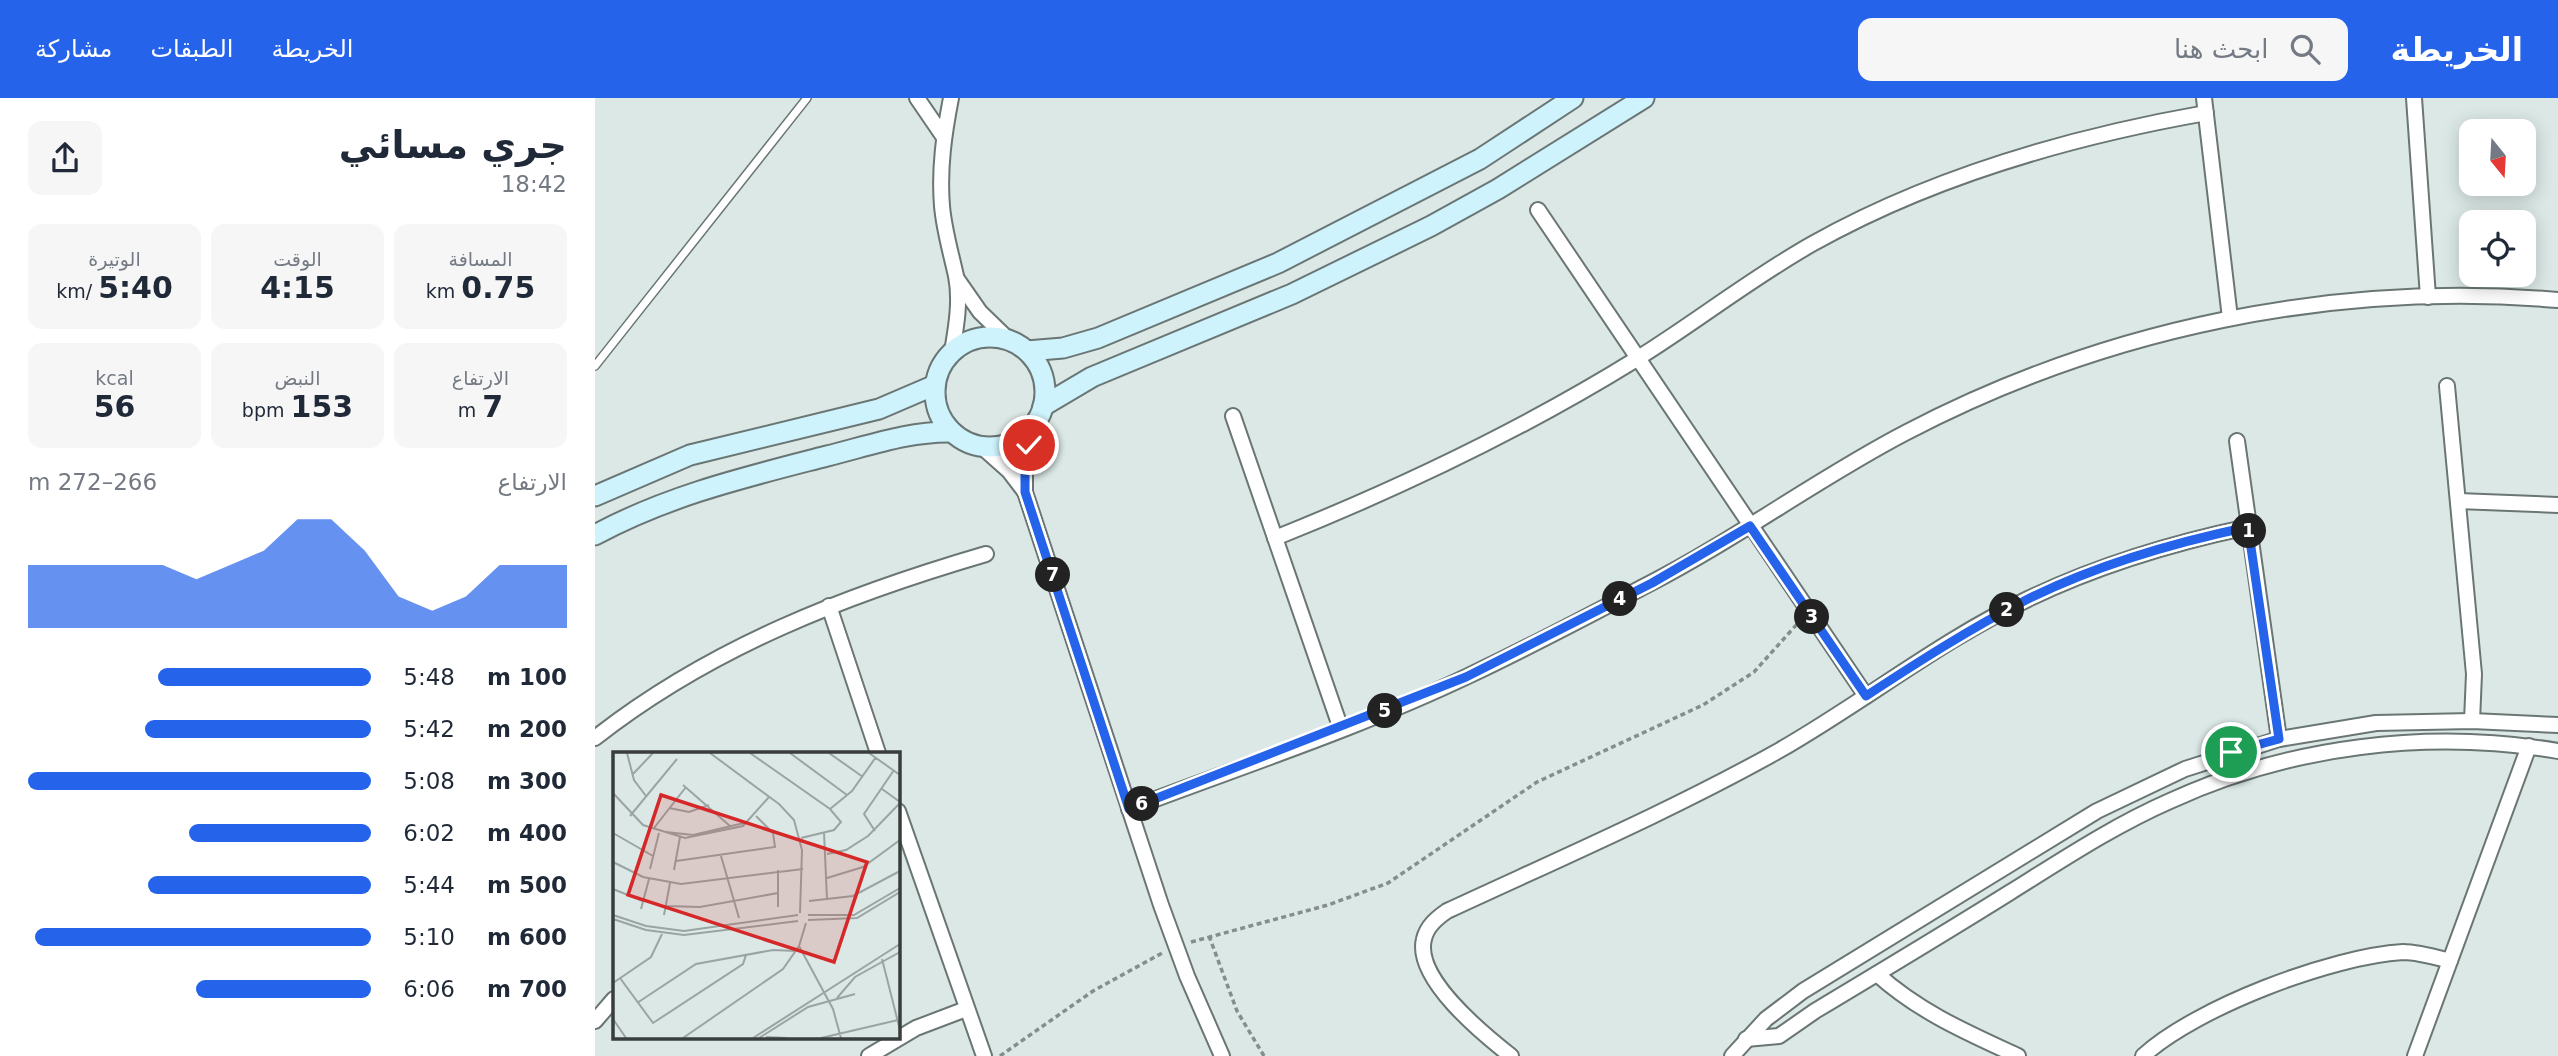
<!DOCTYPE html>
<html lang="ar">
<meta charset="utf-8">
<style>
body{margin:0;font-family:"DejaVu Sans","Noto Naskh Arabic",sans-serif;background:#f6f6f7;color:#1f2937;direction:rtl;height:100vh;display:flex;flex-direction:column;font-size:26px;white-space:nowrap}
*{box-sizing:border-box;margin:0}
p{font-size:23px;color:#747a83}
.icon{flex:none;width:38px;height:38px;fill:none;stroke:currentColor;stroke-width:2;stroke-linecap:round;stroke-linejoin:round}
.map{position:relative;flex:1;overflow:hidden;direction:ltr}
.sheet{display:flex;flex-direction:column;background:#fff;width:595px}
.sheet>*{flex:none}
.needle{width:46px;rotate:162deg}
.fabs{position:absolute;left:1864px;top:21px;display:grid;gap:14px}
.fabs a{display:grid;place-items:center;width:77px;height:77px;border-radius:14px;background:#fff;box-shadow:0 4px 18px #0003;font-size:35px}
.pin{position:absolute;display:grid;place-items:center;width:60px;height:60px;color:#fff;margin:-30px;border:4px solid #fff;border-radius:50%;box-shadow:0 2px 7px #0007}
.km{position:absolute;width:35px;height:35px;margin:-18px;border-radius:50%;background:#222;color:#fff;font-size:19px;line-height:35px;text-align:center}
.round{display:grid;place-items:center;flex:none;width:74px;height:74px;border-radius:14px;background:#f6f6f7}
.overview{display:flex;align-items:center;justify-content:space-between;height:119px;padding:0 28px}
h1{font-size:38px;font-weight:700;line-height:52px}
.stats{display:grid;grid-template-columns:repeat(3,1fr);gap:10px;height:119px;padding:7px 28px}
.stats div{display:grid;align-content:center;border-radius:14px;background:#f6f6f7;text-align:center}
.stats b{font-size:30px;font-weight:700}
.stats small{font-size:19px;font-weight:400}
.stats p{font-size:19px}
.chart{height:196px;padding:14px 28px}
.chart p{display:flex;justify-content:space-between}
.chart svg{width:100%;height:126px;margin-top:7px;fill:#2563eb;opacity:.7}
ul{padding:0 28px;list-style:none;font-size:23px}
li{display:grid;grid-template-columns:112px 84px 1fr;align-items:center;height:52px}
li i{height:18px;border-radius:9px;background:#2563eb}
header{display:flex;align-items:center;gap:42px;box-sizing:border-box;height:98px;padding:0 35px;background:#2563eb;color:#fff}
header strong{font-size:33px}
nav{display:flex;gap:38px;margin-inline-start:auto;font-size:24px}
.search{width:490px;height:63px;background:#f6f6f7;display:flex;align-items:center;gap:18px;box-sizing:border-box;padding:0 24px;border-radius:14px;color:#747a83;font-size:26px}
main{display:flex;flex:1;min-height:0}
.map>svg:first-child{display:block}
</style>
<header>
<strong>الخريطة</strong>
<div class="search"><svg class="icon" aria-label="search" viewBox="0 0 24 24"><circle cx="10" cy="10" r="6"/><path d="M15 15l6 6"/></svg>ابحث هنا</div>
<nav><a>الخريطة</a><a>الطبقات</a><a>مشاركة</a></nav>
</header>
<main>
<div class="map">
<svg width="1963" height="958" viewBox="0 0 1963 958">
<rect width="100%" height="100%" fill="#dbe8e6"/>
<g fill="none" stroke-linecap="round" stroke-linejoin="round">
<defs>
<path id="lane" d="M0 268 212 0"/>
<g id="street">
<path d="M322 0 348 38"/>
<path d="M356 0C349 36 344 71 347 108 349 132 356 155 361 178 366 203 361 230 357 254"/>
<path d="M1609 0 1635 220"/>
<path d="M1819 0 1833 199"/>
<path d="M943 112 1271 598"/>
<path d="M362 181 385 214 415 243"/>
<path d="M1852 288 1879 576 1877 623"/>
<path d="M638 318 746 631"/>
<path d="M438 328 430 366V394L566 807 592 878 627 958"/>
<path d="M1642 343 1684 641"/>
<path d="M387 349 414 373 430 394"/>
<path d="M1863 403 1963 407"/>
<path d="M680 440C805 390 925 333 1040 262 1100 225 1155 181 1217 146 1338 78 1475 39 1611 15"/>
<path d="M234 508 283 655"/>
<path d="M0 640C116 549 251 497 391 456"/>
<path d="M534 711C647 668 764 630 873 578 933 550 993 518 1052 487 1142 441 1223 380 1312 334 1511 230 1739 183 1963 202"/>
<path d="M303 713 389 958"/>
<path d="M1282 876C1324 914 1373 935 1423 958"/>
<path d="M0 923 19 901"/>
<path d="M1151 941 1184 938 1220 913C1285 874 1350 835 1414 795 1467 762 1518 728 1575 703 1695 648 1833 631 1963 653"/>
<path d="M274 958 321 930 371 911"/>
<path d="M916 958C888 936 819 880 829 841 832 828 842 820 852 813 964 761 1078 712 1185 652 1269 604 1346 542 1433 501 1504 467 1577 445 1653 429"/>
<path d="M1137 958 1171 921 1208 893 1502 713 1590 671 1684 641 1781 625 1877 623 1963 627"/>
<path d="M1548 958C1600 910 1737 858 1808 854 1823 854 1840 859 1855 863"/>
<path d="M1820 958 1934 648"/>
</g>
<g id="secondary">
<circle cx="395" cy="294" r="55"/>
<path d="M432 253 468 250 503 240 683 165 885 61 978 0"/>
<path d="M448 308 497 279 697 196 836 128 903 91 1049 0"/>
<path d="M0 398 95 357 284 311 340 287"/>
<path d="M0 437C74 397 151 379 232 358 273 348 314 333 357 334"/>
</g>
</defs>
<use href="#lane" stroke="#6a7674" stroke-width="10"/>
<use href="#street" stroke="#6a7674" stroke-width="18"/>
<use href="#secondary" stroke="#6a7674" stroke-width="23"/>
<g stroke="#858e8c" stroke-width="3.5" stroke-dasharray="5 3.5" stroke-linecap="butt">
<path d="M614 838 642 913 669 958"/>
<path d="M596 844 733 807 793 785 942 684 1108 607 1159 574 1203 525"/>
<path d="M405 958 498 893 569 854"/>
</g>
<use href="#lane" stroke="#fff" stroke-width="7"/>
<use href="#street" stroke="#fff" stroke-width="14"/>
<use href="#secondary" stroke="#cef3fd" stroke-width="19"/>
</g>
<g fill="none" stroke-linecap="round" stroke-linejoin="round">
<defs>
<path id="route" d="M434 347 430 366V394L534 711 871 579 1057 485 1155 428 1271 598C1323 564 1376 530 1431 502 1501 467 1577 445 1653 429L1684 641 1636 654"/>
</defs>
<use href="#route" stroke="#fff" stroke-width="14"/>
<use href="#route" stroke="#2563eb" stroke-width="9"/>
</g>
<g transform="translate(18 654)">
<rect width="287" height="287" fill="#dbe8e6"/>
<path fill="none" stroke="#9aa4a2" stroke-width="2" d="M14 1 21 28 33 44M97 1 166 52 181 68 189 98 187 161M137 1 217 57 228 70 221 78 188 86M177 1 234 43M216 1 250 25M256 1 287 23M19 23 40 1M70 33 117 74M269 37 287 50M0 41 30 73 72 86 130 74 156 45M56 56 76 60 96 53M217 57 239 39 263 5M17 64 64 7M41 76 73 35M262 79 251 62 281 18M53 80 80 83 131 71M211 80 214 148M0 81 40 104M214 102 233 98 255 84 287 51M108 104 126 166M63 109 162 95 160 81 143 64M0 110 30 125 68 132 190 117M37 117 46 81M61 118 67 85M165 118V155M214 126 250 115 287 88M0 137 30 149M196 149 240 144 287 119M53 154 87 155 165 141M28 157 36 127M0 163 33 174 71 179 185 163M51 163 57 131M195 163H241L287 136M0 167 33 178 71 183 185 169M195 168 244 166 287 140M186 194 220 257 228 286M269 207 287 278M7 226 40 271 130 212 133 203M0 231 38 205 49 182M224 246 242 225 287 200M24 251 83 212 160 198 183 199M0 267 13 286M153 285 174 286M70 286 170 217 186 194 193 171M140 286 287 192M146 286 195 255 242 242M208 286 285 268"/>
<path fill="#d62828" fill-opacity="0.15" stroke="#d62828" stroke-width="3.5" d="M48 43 254 110 221 210 15 143Z"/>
<rect width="287" height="287" fill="none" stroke="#393e3d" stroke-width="3.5"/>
</g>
</svg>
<div class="fabs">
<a><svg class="needle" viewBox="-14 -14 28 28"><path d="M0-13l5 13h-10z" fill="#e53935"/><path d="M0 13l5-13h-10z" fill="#747a83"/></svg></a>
<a><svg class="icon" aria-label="locate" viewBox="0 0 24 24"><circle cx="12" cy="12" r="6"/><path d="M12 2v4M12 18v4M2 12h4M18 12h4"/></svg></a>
</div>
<div class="pin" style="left:1636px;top:654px;background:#1e9e55"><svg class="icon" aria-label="arrive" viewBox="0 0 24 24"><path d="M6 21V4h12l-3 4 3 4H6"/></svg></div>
<div class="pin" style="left:434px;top:347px;background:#d93025"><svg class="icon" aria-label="check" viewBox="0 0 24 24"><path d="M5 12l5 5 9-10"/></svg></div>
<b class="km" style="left:1654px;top:433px">1</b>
<b class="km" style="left:1412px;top:512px">2</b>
<b class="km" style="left:1217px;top:519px">3</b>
<b class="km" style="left:1025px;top:501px">4</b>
<b class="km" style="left:790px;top:613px">5</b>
<b class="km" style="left:547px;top:706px">6</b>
<b class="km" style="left:458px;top:477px">7</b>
</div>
<section class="sheet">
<div class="overview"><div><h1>جري مسائي</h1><p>18:42</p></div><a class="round"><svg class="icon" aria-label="share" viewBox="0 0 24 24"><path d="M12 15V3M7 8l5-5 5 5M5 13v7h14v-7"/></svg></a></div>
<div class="stats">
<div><p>المسافة</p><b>0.75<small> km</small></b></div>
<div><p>الوقت</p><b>4:15</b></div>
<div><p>الوتيرة</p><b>5:40<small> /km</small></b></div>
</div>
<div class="stats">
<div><p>الارتفاع</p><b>7<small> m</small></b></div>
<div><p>النبض</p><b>153<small> bpm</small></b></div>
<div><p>kcal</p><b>56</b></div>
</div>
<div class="chart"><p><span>الارتفاع</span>266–272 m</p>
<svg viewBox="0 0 160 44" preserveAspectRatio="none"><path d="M0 44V22L10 22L20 22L30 22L40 22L50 27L60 22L70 17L80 6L90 6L100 17L110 33L120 38L130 33L140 22L150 22L160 22V44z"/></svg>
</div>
<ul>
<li><b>100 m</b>5:48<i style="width:62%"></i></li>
<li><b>200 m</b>5:42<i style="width:66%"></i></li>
<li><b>300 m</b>5:08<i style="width:100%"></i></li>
<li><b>400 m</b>6:02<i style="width:53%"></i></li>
<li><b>500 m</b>5:44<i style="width:65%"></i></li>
<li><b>600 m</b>5:10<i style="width:98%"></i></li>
<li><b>700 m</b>6:06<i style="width:51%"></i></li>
</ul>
</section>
</main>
